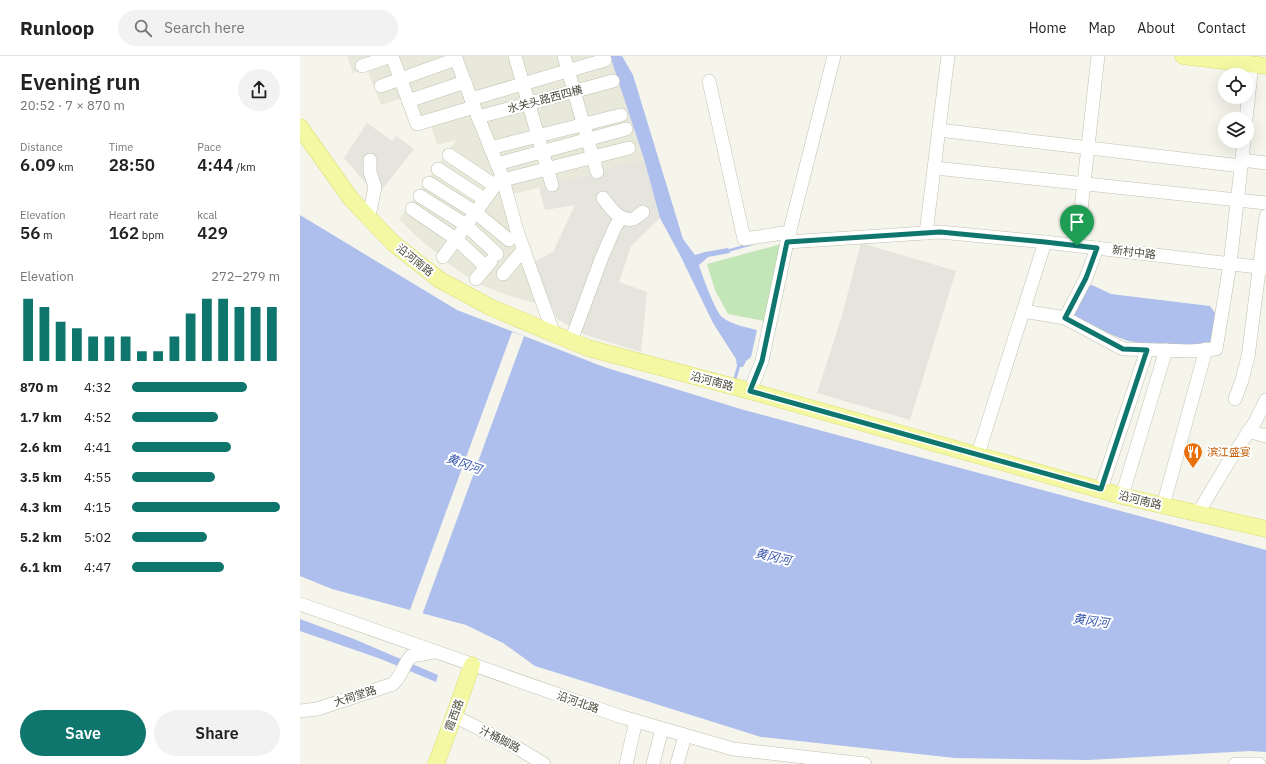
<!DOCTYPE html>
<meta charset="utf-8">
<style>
body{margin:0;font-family:"IBM Plex Sans","Noto Sans SC",sans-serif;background:#f2f2f2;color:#222;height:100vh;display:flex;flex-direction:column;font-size:15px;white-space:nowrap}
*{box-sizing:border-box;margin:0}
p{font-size:13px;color:#767676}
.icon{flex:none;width:22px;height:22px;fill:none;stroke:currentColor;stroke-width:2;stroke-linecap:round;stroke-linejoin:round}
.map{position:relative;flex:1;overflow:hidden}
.drawer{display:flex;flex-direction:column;background:#fff;width:300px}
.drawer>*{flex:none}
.buttons{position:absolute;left:918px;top:12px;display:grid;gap:8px}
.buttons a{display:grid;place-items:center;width:36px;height:36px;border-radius:50%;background:#fff;box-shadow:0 4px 16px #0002;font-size:20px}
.pin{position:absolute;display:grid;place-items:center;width:34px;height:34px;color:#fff;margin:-41px -17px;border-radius:50% 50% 50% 0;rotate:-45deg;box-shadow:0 0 4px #0007}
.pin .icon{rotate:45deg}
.round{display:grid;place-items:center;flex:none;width:42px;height:42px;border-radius:21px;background:#f2f2f2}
.headline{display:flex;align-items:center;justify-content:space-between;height:68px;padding:0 20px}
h1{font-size:22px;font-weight:600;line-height:30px}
.metrics{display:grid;grid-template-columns:repeat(3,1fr);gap:6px;height:68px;padding:4px 20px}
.metrics div{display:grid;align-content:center}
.metrics b{font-size:17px;font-weight:600}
.metrics small{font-size:11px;font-weight:400}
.metrics p{font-size:11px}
.chart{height:112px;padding:8px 20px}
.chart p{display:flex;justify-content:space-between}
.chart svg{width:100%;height:72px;margin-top:4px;stroke:#0f766e;stroke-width:6}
.button{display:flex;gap:8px;margin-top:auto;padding:8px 20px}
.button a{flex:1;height:46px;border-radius:24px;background:#0f766e;color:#fff;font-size:16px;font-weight:600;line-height:46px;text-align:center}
.button a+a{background:#f2f2f2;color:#222}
ul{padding:0 20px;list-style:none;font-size:13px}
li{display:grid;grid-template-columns:64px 48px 1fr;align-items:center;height:30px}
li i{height:10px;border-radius:5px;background:#0f766e}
header{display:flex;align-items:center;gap:24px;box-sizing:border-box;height:56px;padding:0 20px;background:#fff;border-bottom:1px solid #e0e0e0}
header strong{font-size:19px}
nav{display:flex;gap:22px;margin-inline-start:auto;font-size:14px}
.search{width:280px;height:36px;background:#f2f2f2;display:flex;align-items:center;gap:10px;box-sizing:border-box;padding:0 14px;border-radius:22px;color:#767676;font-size:15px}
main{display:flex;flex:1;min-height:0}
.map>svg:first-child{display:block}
</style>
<header>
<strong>Runloop</strong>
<div class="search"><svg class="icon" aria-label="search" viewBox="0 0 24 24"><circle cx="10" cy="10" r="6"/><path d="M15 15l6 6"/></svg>Search here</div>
<nav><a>Home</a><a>Map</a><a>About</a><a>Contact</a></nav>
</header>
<main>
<section class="drawer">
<div class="headline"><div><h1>Evening run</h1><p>20:52 · 7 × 870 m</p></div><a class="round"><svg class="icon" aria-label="share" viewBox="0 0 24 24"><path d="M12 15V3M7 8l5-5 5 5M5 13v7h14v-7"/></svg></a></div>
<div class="metrics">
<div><p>Distance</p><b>6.09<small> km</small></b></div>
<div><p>Time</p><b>28:50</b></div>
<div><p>Pace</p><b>4:44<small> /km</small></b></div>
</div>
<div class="metrics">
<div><p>Elevation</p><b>56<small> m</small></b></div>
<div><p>Heart rate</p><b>162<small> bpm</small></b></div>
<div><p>kcal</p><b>429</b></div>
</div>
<div class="chart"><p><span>Elevation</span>272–279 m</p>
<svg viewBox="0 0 160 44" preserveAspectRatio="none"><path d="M5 44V6M15 44V11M25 44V20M35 44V24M45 44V29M55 44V29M65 44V29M75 44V38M85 44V38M95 44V29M105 44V15M115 44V6M125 44V6M135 44V11M145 44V11M155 44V11"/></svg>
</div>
<ul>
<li><b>870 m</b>4:32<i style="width:78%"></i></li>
<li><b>1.7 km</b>4:52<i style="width:58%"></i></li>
<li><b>2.6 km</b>4:41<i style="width:67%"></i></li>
<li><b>3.5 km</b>4:55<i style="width:56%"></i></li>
<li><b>4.3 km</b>4:15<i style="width:100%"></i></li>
<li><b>5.2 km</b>5:02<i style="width:51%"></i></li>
<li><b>6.1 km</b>4:47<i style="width:62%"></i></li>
</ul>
<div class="button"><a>Save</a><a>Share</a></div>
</section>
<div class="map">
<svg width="966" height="708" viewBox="0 0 966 708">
<rect width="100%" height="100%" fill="#f5f5ec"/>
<path fill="#e9e9db" d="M47 0H310L344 103 239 132 212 138 238 238 235 247 209 240 178 228 150 209 115 179 99 163 156 84 137 89 131 69 114 73 103 42 81 49 67 13 53 17Z"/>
<g fill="#e5e4dd">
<path d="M67 67 92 85 96 80 114 93 77 140 44 102Z"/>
<path d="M344 103 360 162 331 190 319 226 347 236 341 296 286 279 257 263 242 229 235 205 253 196 275 149 245 154 239 132Z"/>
<path d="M561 187 656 215 610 364 517 337 541 263Z"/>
</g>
<path fill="#c3e6b8" d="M481 188 464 265 428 258 415 234 407 208Z"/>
<g fill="#aebfed">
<path d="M310 0H322L333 19 383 183 395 199 405 196 428 192 430 197 408 201 399 209C402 219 415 255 422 261 432 269 446 271 457 274L451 301 446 305 443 311H440L435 328 432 327 437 310 436 303 413 267 380 199 360 162 344 103Z"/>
<path d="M0 159 157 254 304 311 444 354 966 494V696L950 695 788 704 655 702 461 681 235 610 203 587 166 569 32 533 0 520Z"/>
<path d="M792 229 811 238 910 250 917 260 914 284 900 290 848 288 828 285 810 278 771 258 784 232Z"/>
<path d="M0 563 54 583 138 619 136 626 81 603 0 575Z"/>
</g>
<path fill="#f5f5ec" d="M212 276 224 280 122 559 110 554Z"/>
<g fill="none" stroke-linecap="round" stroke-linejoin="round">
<path stroke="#aebfed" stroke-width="2.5" d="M427 195 452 188"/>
<defs>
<g id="minor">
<path d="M92 0 117 68 174 51"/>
<path d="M155 0 178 61 202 120 217 175 253 276"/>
<path d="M215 0 252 129"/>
<path d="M264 0 297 116"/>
<path d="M62 10 91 0"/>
<path d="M409 25 444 183 490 176"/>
<path d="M81 30 156 3"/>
<path d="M171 43 305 4"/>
<path d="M108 45 165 26"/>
<path d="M178 61 313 25"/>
<path d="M946 63 952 8"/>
<path d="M639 74 941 110"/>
<path d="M190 92 321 59"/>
<path d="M149 99 194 129"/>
<path d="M942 104 966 107"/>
<path d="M197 108 326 73"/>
<path d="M635 112 966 147"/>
<path d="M138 113 184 143"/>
<path d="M203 124 329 92"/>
<path d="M129 127 175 156 209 184"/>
<path d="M120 140 166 169 197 198"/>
<path d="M303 142C310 151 319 166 333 163 336 162 340 158 343 156"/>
<path d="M112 153 156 183 186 211"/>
<path d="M69 160 75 131 70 116V104"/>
<path d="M626 177 648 0"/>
<path d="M487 186 640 176 745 186 966 212"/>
<path d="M777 190 798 0"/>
<path d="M143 201 202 120"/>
<path d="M203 218 224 193"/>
<path d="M176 223 191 205"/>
<path d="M723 255 765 262 823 293 891 295 916 293 930 208 944 85"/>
<path d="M765 262 786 222 797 192"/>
<path d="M271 285 302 201 315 171 321 162"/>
<path d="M450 335 462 305 487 186 534 0"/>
<path d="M935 343 942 324 948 301 966 160"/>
<path d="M948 375 966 380"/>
<path d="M678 398 745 186"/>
<path d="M801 433 847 294"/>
<path d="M822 440 866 294"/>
<path d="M863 450 906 293"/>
<path d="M898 457 928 407 955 366 966 344"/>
<path d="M0 548 319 660 433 693 565 708"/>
<path d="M0 655 17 653 93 628C103 618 103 609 111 600L134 596"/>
<path d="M154 660 216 691 244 708"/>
<path d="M326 708 336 665"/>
<path d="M353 708 362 673"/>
<path d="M377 708 385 680"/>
<path d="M935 708H959"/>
</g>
<g id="major">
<path d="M883 0 966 10"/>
<path d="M0 71 51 143 93 187 140 224 192 252 288 292 450 335 822 440 966 473"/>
<path d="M136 708 154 660 172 609"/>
</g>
</defs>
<use href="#minor" stroke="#c0c0af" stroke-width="14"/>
<use href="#major" stroke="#dbdd72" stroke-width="17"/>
<use href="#minor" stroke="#fff" stroke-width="13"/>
<use href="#major" stroke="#f5f8a3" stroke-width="16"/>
</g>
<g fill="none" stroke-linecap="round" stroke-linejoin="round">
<defs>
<path id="route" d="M640 176 745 186 797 192 786 222 765 262 823 293 847 294 801 433 450 335 462 305 487 186Z"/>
</defs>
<use href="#route" stroke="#fff" stroke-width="8"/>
<use href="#route" stroke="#0f766e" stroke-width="5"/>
</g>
<defs>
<symbol id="restaurant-pin" viewBox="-11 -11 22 30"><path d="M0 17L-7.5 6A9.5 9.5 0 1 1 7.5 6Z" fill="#e8710a" stroke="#fff"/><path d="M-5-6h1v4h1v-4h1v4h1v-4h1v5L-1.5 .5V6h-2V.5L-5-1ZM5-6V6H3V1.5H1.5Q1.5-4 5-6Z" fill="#fff"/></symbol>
</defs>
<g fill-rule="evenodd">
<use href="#restaurant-pin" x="882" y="385" width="22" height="30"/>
</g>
<g text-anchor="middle" stroke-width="4" stroke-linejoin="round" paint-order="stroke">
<g font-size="11" fill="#49483a" stroke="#fff">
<text transform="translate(245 43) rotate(-15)" y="4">水关头路西四横</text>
<text transform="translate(834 196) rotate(7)" y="4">新村中路</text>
<text transform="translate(115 204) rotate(39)" y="4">沿河南路</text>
<text transform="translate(412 325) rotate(15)" y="4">沿河南路</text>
<text transform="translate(840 444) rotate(14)" y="4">沿河南路</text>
<text transform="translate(55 640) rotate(-18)" y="4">大祠堂路</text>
<text transform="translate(278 646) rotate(19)" y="4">沿河北路</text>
<text transform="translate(154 659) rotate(-70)" y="4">霞西路</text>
<text transform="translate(200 683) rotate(27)" y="4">汁桶脚路</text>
</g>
<g font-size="11" fill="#c56008" stroke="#fff" text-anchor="start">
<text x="907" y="400">滨江盛宴</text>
</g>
<g font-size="12" font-style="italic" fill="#3958af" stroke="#fff">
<text transform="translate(164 408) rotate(20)" y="4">黄冈河</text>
<text transform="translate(473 501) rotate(13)" y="4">黄冈河</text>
<text transform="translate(791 565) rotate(8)" y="4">黄冈河</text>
</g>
</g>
</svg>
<div class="buttons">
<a><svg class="icon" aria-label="locate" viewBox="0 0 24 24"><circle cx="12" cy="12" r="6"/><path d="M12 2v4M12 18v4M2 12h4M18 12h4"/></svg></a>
<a><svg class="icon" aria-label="layers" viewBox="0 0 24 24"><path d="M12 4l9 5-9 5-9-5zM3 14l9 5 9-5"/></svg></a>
</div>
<div class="pin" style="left:777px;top:190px;background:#1e9e55"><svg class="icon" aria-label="arrive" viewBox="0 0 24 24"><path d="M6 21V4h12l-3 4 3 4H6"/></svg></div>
</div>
</main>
